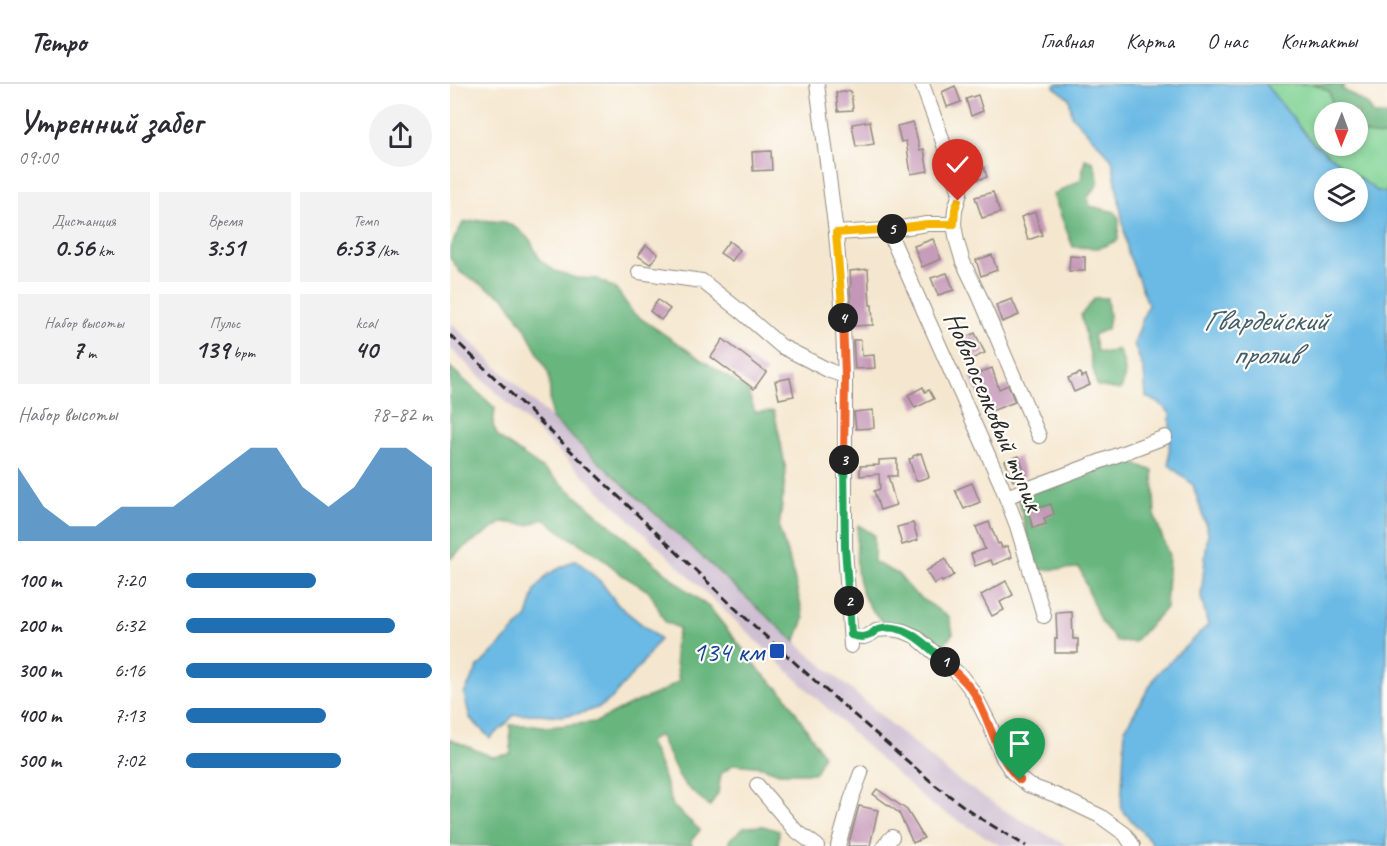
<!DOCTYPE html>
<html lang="ru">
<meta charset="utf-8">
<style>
body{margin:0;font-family:Caveat,sans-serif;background:#f2f2f3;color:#2b2b33;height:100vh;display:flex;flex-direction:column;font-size:22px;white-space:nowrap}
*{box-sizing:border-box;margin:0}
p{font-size:20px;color:#7c7c81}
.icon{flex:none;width:33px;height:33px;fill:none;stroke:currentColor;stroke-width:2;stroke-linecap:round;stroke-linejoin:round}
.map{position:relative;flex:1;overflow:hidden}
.side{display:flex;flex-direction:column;background:#fff;width:450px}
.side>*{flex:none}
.needle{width:39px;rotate:181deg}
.buttons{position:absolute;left:864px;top:18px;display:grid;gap:12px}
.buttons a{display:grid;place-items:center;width:54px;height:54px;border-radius:50%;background:#fff;box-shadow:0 3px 9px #0003;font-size:30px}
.pin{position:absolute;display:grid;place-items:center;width:51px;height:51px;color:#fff;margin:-62px -26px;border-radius:50% 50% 50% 0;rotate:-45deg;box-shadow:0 0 6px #0007}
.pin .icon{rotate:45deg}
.km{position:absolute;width:30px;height:30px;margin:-15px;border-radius:50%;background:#222;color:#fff;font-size:16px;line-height:30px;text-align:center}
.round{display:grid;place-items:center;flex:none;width:63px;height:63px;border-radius:32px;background:#f2f2f3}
.overview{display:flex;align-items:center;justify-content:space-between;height:102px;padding:0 18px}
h1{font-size:33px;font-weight:600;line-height:45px}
.stats{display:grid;grid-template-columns:repeat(3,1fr);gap:9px;height:102px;padding:6px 18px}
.stats div{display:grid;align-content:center;border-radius:0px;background:#f2f2f3;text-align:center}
.stats b{font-size:26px;font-weight:600}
.stats small{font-size:16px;font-weight:400}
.stats p{font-size:16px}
.chart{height:168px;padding:12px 18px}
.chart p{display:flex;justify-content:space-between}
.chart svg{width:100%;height:108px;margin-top:6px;fill:#1f6fb2;opacity:.7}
ul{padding:0 18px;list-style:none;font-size:20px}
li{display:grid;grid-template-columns:96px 72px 1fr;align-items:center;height:45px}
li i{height:15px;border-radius:8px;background:#1f6fb2}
header{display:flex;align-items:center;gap:36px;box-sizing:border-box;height:84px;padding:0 30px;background:#fff;border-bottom:2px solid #e1e1e2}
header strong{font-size:28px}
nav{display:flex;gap:33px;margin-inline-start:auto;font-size:21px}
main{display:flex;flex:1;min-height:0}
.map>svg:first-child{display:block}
</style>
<header>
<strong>Tempo</strong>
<nav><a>Главная</a><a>Карта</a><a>О нас</a><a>Контакты</a></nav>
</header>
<main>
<section class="side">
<div class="overview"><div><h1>Утренний забег</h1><p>09:00</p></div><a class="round"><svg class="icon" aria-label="share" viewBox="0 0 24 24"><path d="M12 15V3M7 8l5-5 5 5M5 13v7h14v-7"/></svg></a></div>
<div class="stats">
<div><p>Дистанция</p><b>0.56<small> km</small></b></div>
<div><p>Время</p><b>3:51</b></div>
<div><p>Темп</p><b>6:53<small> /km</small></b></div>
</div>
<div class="stats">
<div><p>Набор высоты</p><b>7<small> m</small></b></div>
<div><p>Пульс</p><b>139<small> bpm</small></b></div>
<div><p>kcal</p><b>40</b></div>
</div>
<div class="chart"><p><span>Набор высоты</span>78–82 m</p>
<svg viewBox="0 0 160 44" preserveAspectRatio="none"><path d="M0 44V14L10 30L20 38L30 38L40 30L50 30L60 30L70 22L80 14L90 6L100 6L110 22L120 30L130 22L140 6L150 6L160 14V44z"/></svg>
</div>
<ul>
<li><b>100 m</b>7:20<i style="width:53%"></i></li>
<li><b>200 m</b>6:32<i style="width:85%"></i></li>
<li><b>300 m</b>6:16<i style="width:100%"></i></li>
<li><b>400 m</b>7:13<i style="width:57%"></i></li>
<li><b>500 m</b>7:02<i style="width:63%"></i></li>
</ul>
</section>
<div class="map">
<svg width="937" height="762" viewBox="0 0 937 762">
<rect width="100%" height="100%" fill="#fdfcf7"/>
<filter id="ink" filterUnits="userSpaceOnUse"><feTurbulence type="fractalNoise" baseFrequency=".0167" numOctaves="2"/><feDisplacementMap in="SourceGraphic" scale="12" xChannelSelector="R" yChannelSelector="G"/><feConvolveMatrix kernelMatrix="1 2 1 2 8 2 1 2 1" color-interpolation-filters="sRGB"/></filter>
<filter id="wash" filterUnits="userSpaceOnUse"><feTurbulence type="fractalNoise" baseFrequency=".008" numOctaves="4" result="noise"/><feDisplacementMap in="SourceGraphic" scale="24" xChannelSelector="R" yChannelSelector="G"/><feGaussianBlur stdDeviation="1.35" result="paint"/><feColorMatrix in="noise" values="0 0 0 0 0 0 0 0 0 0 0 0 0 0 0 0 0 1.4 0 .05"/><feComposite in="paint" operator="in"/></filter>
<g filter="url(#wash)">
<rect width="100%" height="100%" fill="#f5e7cf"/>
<path fill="#cebed1" d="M0 238 122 354 345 558 501 691 554 726 617 762H551L482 721 429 674 0 264Z"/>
<path fill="#81d395" stroke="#567f60" stroke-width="1.5" d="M815 0H864L879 7 885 28H874V62H908V47L923 51 937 52V109L927 107 863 59Z"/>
<g fill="#68b57e" stroke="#4a7054" stroke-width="1.5">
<path d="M864 0H895L891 4 918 21 924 31H937V52L923 51 908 47V28H885L879 7Z"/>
<path d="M635 75 643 78C650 96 651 100 637 114L640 122 665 128 669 135 668 156 650 164 623 163 603 111 631 96Z"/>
<path d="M30 136 55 138 68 145 80 156 90 176 105 187 126 194 148 195 167 206 183 229 298 307 305 328 324 327 329 350 336 387 329 444 341 481 354 535 345 558 101 334 99 291 75 244 55 214 11 189 0 174V163L13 139Z"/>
<path d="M645 214H657L659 232 657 245 643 251 647 267 657 269 668 265C676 282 677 288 671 306L647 302 631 231Z"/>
<path d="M0 283 45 324 43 341 48 353 100 390 235 505 260 524 311 588 335 611 373 671 365 689H329L313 683 284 680 271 690 268 709 260 722 237 703 230 694 209 651 199 658 210 682 223 722 250 746 241 757 242 762H0V655L42 673 61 670 60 641H85L98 643 146 638 184 619 213 607 229 597 224 564 229 544 215 538 200 508 172 491 148 471 117 452 94 435 78 441 53 438 14 463 0 475Z"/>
<path d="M677 376 703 387 705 433 719 472 716 524 684 558 666 557 650 536 642 517 630 484 591 486 580 465 569 416 613 394Z"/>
<path d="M408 441 424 451V478L448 490 465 510 499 533 503 549 494 561C482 554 469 548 456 543 449 541 439 541 433 537 428 534 424 528 420 523 403 500 406 468 408 441Z"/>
<path d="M313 742 329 747 328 762H278L280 755 295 743Z"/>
</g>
<g fill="#6abae5" stroke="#4a7288" stroke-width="1.5" fill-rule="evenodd">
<path d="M606 0H815L863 59 927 107 937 109V762H705L671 725 675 645 707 590 758 541 751 512 758 448 743 401 719 381 720 329 709 319 696 313 694 287 684 260 698 220 678 169 662 75 622 32 619 14 604 3ZM874 94H908V128H874Z"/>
<path d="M126 476 151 498 168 521 210 555 190 582 162 614 150 623 132 629 111 632 88 630 64 631 54 642 40 654 20 634 14 610 28 583 77 533 85 506 98 490Z"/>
</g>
<g id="blocks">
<g fill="#c496b7">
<path d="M505 2 511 18 497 23 492 8Z"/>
<path d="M401 7 403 26 388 27 386 9Z"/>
<path d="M528 11 533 27 521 32 516 15Z"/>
<path d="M420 37 424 60 406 63 402 40Z"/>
<path d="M463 38 470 66 474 65 478 87 461 90 456 57 451 58 447 42Z"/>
<path d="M321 67 322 86 303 87 302 68Z"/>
<path d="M532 78 537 93 519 98 515 84Z"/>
<path d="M543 108 550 129 532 134 525 113Z"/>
<path d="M585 128 592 151 578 156 571 133Z"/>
<path d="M483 155 491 175 472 183 464 162Z"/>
<path d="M279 157 290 166 282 177 270 169Z"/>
<path d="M196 161 208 170 200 180 188 172Z"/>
<path d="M542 171 547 186 531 192 526 176Z"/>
<path d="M620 172 635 173V187H619Z"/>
<path d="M418 185 420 221H422L423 241 402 242 400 203H401L400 187Z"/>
<path d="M497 189 504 206 488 211 481 194Z"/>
<path d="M562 215 569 231 552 238 546 221Z"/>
<path d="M208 216 220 225 211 236 200 227Z"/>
<path d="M525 249 535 269 519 276 509 256Z"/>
<path d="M273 255 316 288 304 305 261 273Z"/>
<path d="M403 256H411L412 272 424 271 425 284 405 285Z"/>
<path d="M542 284 549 305 558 301 565 318 536 329 527 306H525L520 292Z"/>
<path d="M630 289 631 293 636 291 640 301 624 308 618 294Z"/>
<path d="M340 294 344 312 329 315 325 297Z"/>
<path d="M473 303 475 308 479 306 484 315 465 324 458 311Z"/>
<path d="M423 326 424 344 406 345 404 328Z"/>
<path d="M471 369 479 393 466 397 459 375 463 374V372Z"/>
<path d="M569 372 576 392 563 397 555 377Z"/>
<path d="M447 375V392H438L446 421 430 426 424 407 430 405 429 390 410 392V382L429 381V376Z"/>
<path d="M522 399 530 418 514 425 505 406Z"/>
<path d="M601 420 604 430 594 434 596 440 583 444 578 427Z"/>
<path d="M539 438 548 460 550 459 552 464 557 462 562 473 543 481 541 476 525 482 521 470 535 465 526 443Z"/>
<path d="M463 439 468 456 452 461 447 443Z"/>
<path d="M495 475 504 491 492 498 491 496 484 500 476 487Z"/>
<path d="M556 497 563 511 550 518 554 526 542 532 531 511Z"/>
<path d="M622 528 623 555H628V569H605V555H607L606 529Z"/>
<path d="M427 705 457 726 474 754 463 759 449 729 423 710Z"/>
<path d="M409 722 428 726 420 762H398Z"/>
</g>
</g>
</g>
<g filter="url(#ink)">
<use href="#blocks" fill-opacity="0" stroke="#90897d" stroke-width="1.5"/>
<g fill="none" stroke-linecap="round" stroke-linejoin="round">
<defs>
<g id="minor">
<path d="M367 0 386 149 392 220 395 292V463L401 562"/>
<path d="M472 0 489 46 510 109 505 125 504 140 507 158 513 178 529 211 589 352"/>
<path d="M438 146 551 400 567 442 594 532"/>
<path d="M386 149 438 146 477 140H504"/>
<path d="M189 188 252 197 294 230 331 262 380 287 395 292"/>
<path d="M556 413 715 353"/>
<path d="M401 551 414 553 421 550 426 546 440 545 453 547 465 552 511 592 523 608 540 641 553 674 563 689 578 701 608 712 650 732 675 750 683 762"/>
<path d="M307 701 345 746 367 762"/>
<path d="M388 762 401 716 411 689"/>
<path d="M434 762 442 753"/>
</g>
</defs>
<use href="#minor" stroke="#90897d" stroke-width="16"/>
<use href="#minor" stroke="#fff" stroke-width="14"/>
<path stroke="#2b2b2b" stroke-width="3" stroke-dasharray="9 4.5" stroke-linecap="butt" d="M0 251 289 528 364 596 485 701 528 733 576 762"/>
</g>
</g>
<g fill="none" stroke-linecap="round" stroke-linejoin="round" filter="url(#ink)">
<defs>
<path id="split-1" d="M495 578C505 588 516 597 524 609 541 637 546 674 570 696"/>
<path id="split-2" d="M399 517 401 551C407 553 414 554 420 551 423 549 424 547 428 545 455 537 477 562 495 578"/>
<path id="split-3" d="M394 376 395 463 399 517"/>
<path id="split-4" d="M393 234 395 292 394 376"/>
<path id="split-5" d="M393 234 386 149 442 145"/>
<path id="split-6" d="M442 145 477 140H504L505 125 508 117"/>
</defs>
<use href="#split-1" stroke="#fff" stroke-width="12"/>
<use href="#split-2" stroke="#fff" stroke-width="12"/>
<use href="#split-3" stroke="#fff" stroke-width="12"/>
<use href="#split-4" stroke="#fff" stroke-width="12"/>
<use href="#split-5" stroke="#fff" stroke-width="12"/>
<use href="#split-6" stroke="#fff" stroke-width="12"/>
<use href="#split-1" stroke="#f0652b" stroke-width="8"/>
<use href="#split-2" stroke="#22a559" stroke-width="8"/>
<use href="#split-3" stroke="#22a559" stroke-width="8"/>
<use href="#split-4" stroke="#f0652b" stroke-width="8"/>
<use href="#split-5" stroke="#f5b400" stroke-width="8"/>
<use href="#split-6" stroke="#f5b400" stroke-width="8"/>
</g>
<rect fill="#1a4fb4" stroke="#fdfcf7" stroke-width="2" x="319" y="559" width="16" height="16" rx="3"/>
<g text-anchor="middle" stroke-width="4.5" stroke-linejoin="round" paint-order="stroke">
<g font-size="28" fill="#2b2b2b" stroke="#fdfcf7">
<text transform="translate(545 327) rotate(67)" y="10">Новопоселковый тупик</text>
</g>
<g font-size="28" fill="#164399" stroke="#fdfcf7" text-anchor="end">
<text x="314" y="577">134 км</text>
</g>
<g font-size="30" font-style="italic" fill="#415d6c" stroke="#fdfcf7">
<text x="815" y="246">Гвардейский<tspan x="815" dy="34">пролив</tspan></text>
</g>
</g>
</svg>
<div class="buttons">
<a><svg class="needle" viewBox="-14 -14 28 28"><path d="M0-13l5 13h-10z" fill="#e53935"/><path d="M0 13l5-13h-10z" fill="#7c7c81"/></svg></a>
<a><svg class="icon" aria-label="layers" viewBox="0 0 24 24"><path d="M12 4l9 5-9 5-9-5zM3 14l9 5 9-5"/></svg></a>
</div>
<div class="pin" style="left:570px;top:696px;background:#1e9e55"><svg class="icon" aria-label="arrive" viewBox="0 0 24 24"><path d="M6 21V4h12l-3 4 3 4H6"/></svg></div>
<div class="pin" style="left:508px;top:117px;background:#d93025"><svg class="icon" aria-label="check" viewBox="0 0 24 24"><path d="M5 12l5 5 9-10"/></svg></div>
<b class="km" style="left:495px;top:578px">1</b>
<b class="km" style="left:399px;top:517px">2</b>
<b class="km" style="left:394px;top:376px">3</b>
<b class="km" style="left:393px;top:234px">4</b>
<b class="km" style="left:442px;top:145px">5</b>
</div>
</main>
